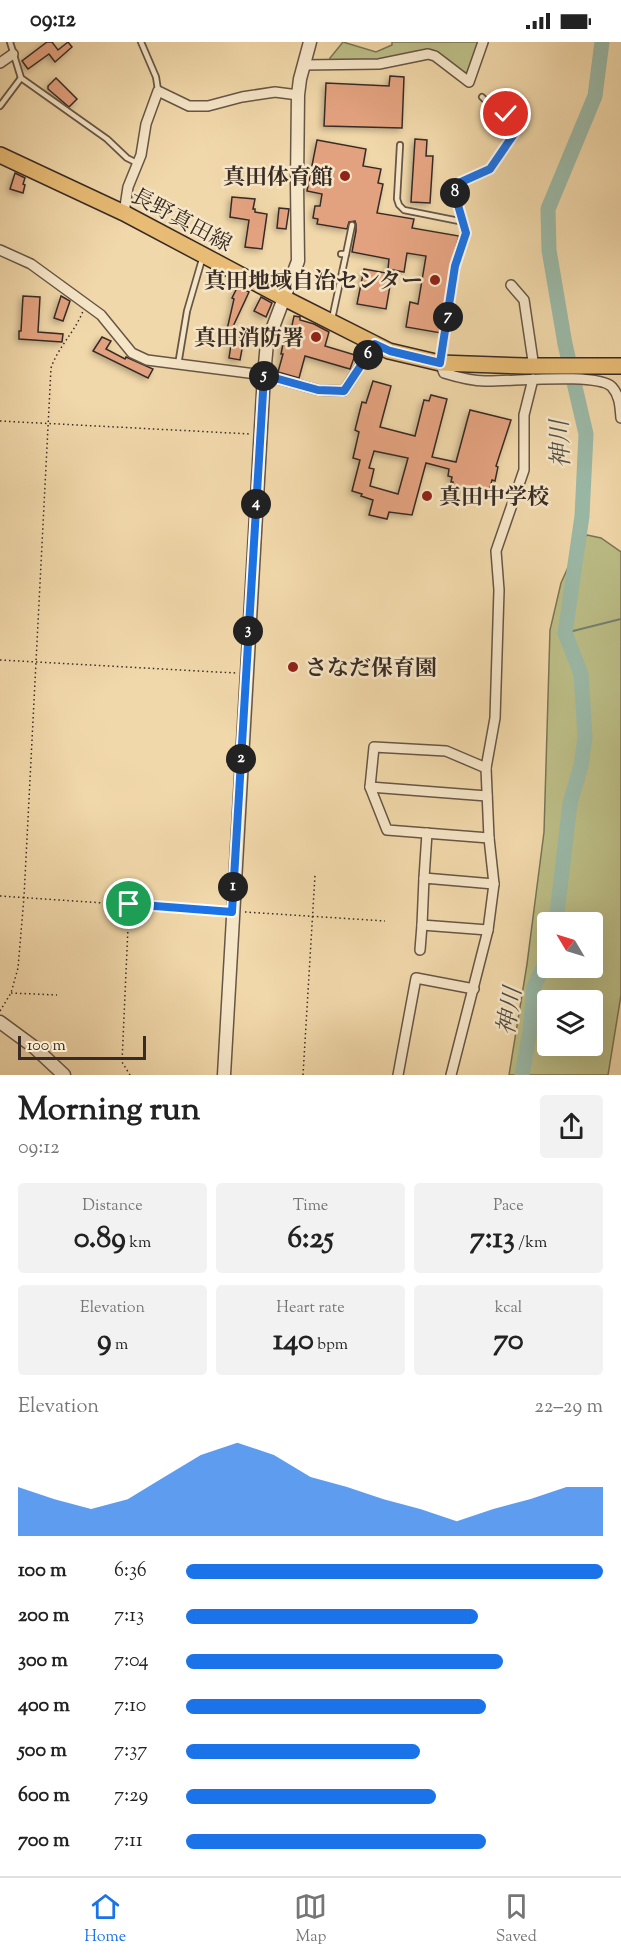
<!DOCTYPE html>
<meta charset="utf-8">
<style>
body{margin:0;font-family:"Sorts Mill Goudy","Noto Serif JP",serif;background:#f2f2f2;color:#222;height:100vh;display:flex;flex-direction:column;font-size:22px;white-space:nowrap}
*{box-sizing:border-box;margin:0}
p{font-size:20px;color:#767676}
.icon{flex:none;width:33px;height:33px;fill:none;stroke:currentColor;stroke-width:2;stroke-linecap:round;stroke-linejoin:round}
.map{position:relative;height:1033px;overflow:hidden}
.details{display:flex;flex-direction:column;background:#fff;flex:1}
.details>*{flex:none}
.needle{width:39px;rotate:308deg}
.fabs{position:absolute;left:537px;top:870px;display:grid;gap:12px}
.fabs a{display:grid;place-items:center;width:66px;height:66px;border-radius:6px;background:#fff;box-shadow:0 6px 24px #0002;font-size:30px}
.scale{position:absolute;left:18px;bottom:15px;width:128px;box-sizing:border-box;padding-left:6px;border:3px solid #382b25;border-top:0;font-size:16px;line-height:21px;white-space:nowrap;color:#382b25;-webkit-text-stroke:4px #f6e6c8;paint-order:stroke}
.pin{position:absolute;display:grid;place-items:center;width:51px;height:51px;color:#fff;margin:-26px;border:3px solid #fff;border-radius:50%;box-shadow:0 2px 6px #0007}
.km{position:absolute;width:30px;height:30px;margin:-15px;border-radius:50%;background:#222;color:#fff;font-size:16px;line-height:30px;text-align:center}
.round{display:grid;place-items:center;flex:none;width:63px;height:63px;border-radius:6px;background:#f2f2f2}
.head{display:flex;align-items:center;justify-content:space-between;height:102px;padding:0 18px}
h1{font-size:33px;font-weight:700;line-height:45px}
.metrics{display:grid;grid-template-columns:repeat(3,1fr);gap:9px;height:102px;padding:6px 18px}
.metrics div{display:grid;align-content:center;border-radius:6px;background:#f2f2f2;text-align:center}
.metrics b{font-size:30px;font-weight:700}
.metrics small{font-size:16px;font-weight:400}
.metrics p{font-size:16px}
.chart{height:168px;padding:12px 18px}
.chart p{display:flex;justify-content:space-between}
.chart svg{width:100%;height:108px;margin-top:6px;fill:#1a73e8;opacity:.7}
ul{padding:0 18px;list-style:none;font-size:20px}
li{display:grid;grid-template-columns:96px 72px 1fr;align-items:center;height:45px}
li i{height:15px;border-radius:8px;background:#1a73e8}
.status{display:flex;justify-content:space-between;align-items:center;height:42px;padding:0 30px;background:#fff;direction:ltr}
.status svg{height:16px;fill:currentColor}
.tab-bar{display:flex;justify-content:space-around;align-items:center;height:84px;border-top:2px solid #e0e0e0;background:#fff;font-size:16px;color:#767676}
.tab-bar a{display:grid;justify-items:center;gap:3px}
.tab-bar .selected{color:#1a73e8}
.map>svg:first-child{display:block}
</style>
<div class="status"><b>09:12</b><svg viewBox="0 0 49 12"><path d="M0 12V9h3v3zM5 12V6h3v6zM10 12V3h3v9zM15 12V0h3v12zM26 1h20v11H26zM47 4h2v5h-2z"/></svg></div>
<div class="map">
<svg width="621" height="1033" viewBox="0 0 621 1033">
<defs>
<filter id="shadow"><feDropShadow dx="-2.5" dy="2.5" stdDeviation="3" flood-color="#0004"/></filter>
</defs>
<rect width="100%" height="100%" fill="#f1d8aa"/>
<filter id="stains"><feTurbulence type="fractalNoise" baseFrequency=".00333" numOctaves="4"/><feColorMatrix values="0 0 0 0 .2 0 0 0 0 .09 0 0 0 0 .02 0 0 0 .5 -.17"/></filter>
<radialGradient id="worn" r=".72"><stop offset=".6" stop-color="#630" stop-opacity="0"/><stop offset="1" stop-color="#630" stop-opacity=".3"/></radialGradient>
<g fill="#bcbe87" stroke="#7a7456" stroke-width="1.5" fill-rule="evenodd">
<path d="M343 0 376 10 392 3V0H479L468 30 465 31 458 29 442 14 432 9 377 19 330 21V16Z"/>
<path d="M587 493 601 496 621 510V953L608 1033H509L527 922 544 790 550 588 561 541 579 501ZM548 880H592V926H548ZM548 958H592V1004H548Z"/>
</g>
<g fill="none" stroke-linecap="round" stroke-linejoin="round">
<path stroke="#738174" stroke-width="2" d="M565 591 621 577"/>
<g stroke="#9bbaa8" stroke-width="15">
<path d="M556 880 570 761 581 724 585 695 581 632 565 591 582 474 586 392 565 302 549 208 548 167 595 54 602 0"/>
<path d="M522 1033 530 989 534 945 548 914"/>
</g>
</g>
<g fill="#e3a27f" stroke="#382b25" stroke-width="1.5" fill-rule="evenodd" filter="url(#shadow)">
<path d="M47 0H52L58 8 68 0 72 5 55 20 49 12 28 27 22 19Z"/>
<path d="M390 34 404 35 402 86 324 84 326 41 389 44Z"/>
<path d="M56 36 77 57 69 65 48 47V44Z"/>
<path d="M415 97 427 98 426 114H433L430 161 411 160Z"/>
<path d="M317 98 366 107 363 124 381 127 378 141 383 142 377 171 414 177 412 186 459 194 451 223 441 291 406 285 410 260 418 262 426 214 407 211 404 230 388 227 389 217 352 210 356 189V182L355 179 349 180 347 187 317 182 318 177 313 176 315 164H320L322 152 307 149Z"/>
<path d="M15 131 25 136 23 142 25 143 23 151 10 147Z"/>
<path d="M232 155 255 157 253 167H255V170L267 172 262 207 245 205 249 178 230 175Z"/>
<path d="M279 166 289 167 286 187 277 186Z"/>
<path d="M364 227 392 232 386 267 357 262Z"/>
<path d="M238 244 249 250 229 293 226 292 234 257 232 256Z"/>
<path d="M23 254 40 255 38 290 63 292 62 300 19 297V289H21Z"/>
<path d="M61 254 70 259 63 279 54 276Z"/>
<path d="M261 255 272 261 266 275 254 269Z"/>
<path d="M294 274 300 275V278L314 282 329 290 325 304 355 313 350 327 305 314 299 336 278 330 283 312H281L286 287 291 288Z"/>
<path d="M243 290 245 291 240 318 229 316 231 303 235 305Z"/>
<path d="M102 295 111 299 106 307 125 317 126 315 153 327 148 336 93 309Z"/>
<path d="M373 339 391 344 380 385 415 394 424 358 429 359 431 353 447 357 432 415 456 420 470 368 511 378 496 424 498 425 495 439 492 438 489 449H485L482 458 473 456 474 449 453 443V440H451L452 435 448 434 449 427 426 421 412 473 389 470 387 477 369 473 373 458 361 454 362 452 352 449 360 418 353 416 359 390 355 388 362 360 366 361ZM374 409 408 416 398 452 370 444 374 427 369 426Z"/>
</g>
<g fill="none" stroke-linecap="round" stroke-linejoin="round">
<defs>
<g id="service">
<path d="M10 0 21 36 107 97 127 116 137 121"/>
<path d="M141 0 156 35 158 48"/>
<path d="M0 64 21 36"/>
<path d="M400 103 397 157 399 163 404 168 464 180 456 156 457 145 461 140 490 127 514 92C514 70 494 68 482 55"/>
<path d="M346 212 352 183"/>
<path d="M332 277 346 212H341"/>
<path d="M441 319 455 224 466 191 464 180"/>
<path d="M178 323 187 269 203 214"/>
</g>
<g id="minor">
<path d="M0 21 13 12"/>
<path d="M303 23 379 22 428 12 435 14 469 40 483 0"/>
<path d="M124 171 128 145 141 113 146 82 158 49 189 64H208L242 55 275 50 298 53"/>
<path d="M0 208 31 222 101 273 132 311 147 318 264 333 318 348 344 349 375 301"/>
<path d="M511 243 524 258 533 319"/>
<path d="M440 321 444 331C457 335 471 339 485 339 508 340 598 330 612 345 620 354 620 365 621 376"/>
<path d="M486 726 446 709 374 705 370 745 387 788 489 796"/>
<path d="M370 745 487 754"/>
<path d="M424 836 427 791"/>
<path d="M488 888 422 883 424 836 494 842"/>
<path d="M420 908 422 883"/>
<path d="M398 1033 416 936 474 947"/>
<path d="M451 1033 488 888 494 842 489 796 486 726 495 676 499 548 496 509 524 428V373L533 337"/>
</g>
<g id="tertiary">
<path d="M0 980 34 1005 64 1033"/>
<path d="M224 1033 264 333 267 301 298 219 297 141 298 53 300 37 310 0"/>
</g>
<path id="primary" d="M0 113 124 171 284 256 389 309 440 321 525 324H621"/>
</defs>
<use href="#service" stroke="#665646" stroke-width="8"/>
<use href="#minor" stroke="#665646" stroke-width="12"/>
<use href="#tertiary" stroke="#665646" stroke-width="15"/>
<use href="#primary" stroke="#382b25" stroke-width="18"/>
<g stroke="#382b25" stroke-width="1.5" stroke-dasharray="1.5 3" stroke-linecap="butt">
<path d="M0 379 251 392"/>
<path d="M0 618 236 631"/>
<path d="M0 854 222 869"/>
<path d="M129 863 122 1020 130 1033"/>
<path d="M245 870 385 879"/>
<path d="M11 951 57 953"/>
<path d="M0 969 11 951 18 926 24 855 51 326C58 305 75 290 83 269"/>
<path d="M303 1033 315 833"/>
</g>
<use href="#service" stroke="#f6e6c8" stroke-width="4.5"/>
<use href="#minor" stroke="#f6e6c8" stroke-width="9"/>
<use href="#tertiary" stroke="#f6e6c8" stroke-width="12"/>
<use href="#primary" stroke="#e8bc75" stroke-width="15"/>
</g>
<g fill="none" stroke-linecap="round" stroke-linejoin="round">
<defs>
<path id="route" d="M129 862 232 870 264 333 318 348 344 349 375 302 390 309 440 321 455 224 466 191 456 156 457 145 461 140 490 127 514 92 512 80 506 72"/>
</defs>
<use href="#route" stroke="#fff" stroke-width="12"/>
<use href="#route" stroke="#1a73e8" stroke-width="8"/>
</g>
<g fill="#8f2418" stroke="#f6e6c8" stroke-width="2">
<circle cx="345" cy="134" r="6"/>
<circle cx="435" cy="238" r="6"/>
<circle cx="316" cy="295" r="6"/>
<circle cx="427" cy="454" r="6"/>
<circle cx="293" cy="625" r="6"/>
</g>
<g text-anchor="middle" stroke-width="5" stroke-linejoin="round" paint-order="stroke">
<g font-size="22" font-weight="bold" fill="#382b25" stroke="#f6e6c8" text-anchor="end">
<text x="333" y="142">真田体育館</text>
<text x="423" y="246">真田地域自治センター</text>
<text x="304" y="303">真田消防署</text>
<text x="439" y="462" text-anchor="start">真田中学校</text>
<text x="305" y="633" text-anchor="start">さなだ保育園</text>
</g>
<g font-size="22" fill="#382b25" stroke="#f6e6c8">
<text transform="translate(182 177) rotate(28)" y="8">長野真田線</text>
</g>
<g font-size="24" font-style="italic" fill="#514f46" stroke="#f6e6c8">
<text transform="translate(560 402) rotate(-92)" y="8">神川</text>
<text transform="translate(509 969) rotate(-81)" y="8">神川</text>
</g>
</g>
<rect width="100%" height="100%" filter="url(#stains)"/>
<rect width="100%" height="100%" fill="url(#worn)"/>
</svg>
<div class="fabs">
<a><svg class="needle" viewBox="-14 -14 28 28"><path d="M0-13l5 13h-10z" fill="#e53935"/><path d="M0 13l5-13h-10z" fill="#767676"/></svg></a>
<a><svg class="icon" aria-label="layers" viewBox="0 0 24 24"><path d="M12 4l9 5-9 5-9-5zM3 14l9 5 9-5"/></svg></a>
</div>
<div class="scale">100 m</div>
<div class="pin" style="left:129px;top:862px;background:#1e9e55"><svg class="icon" aria-label="arrive" viewBox="0 0 24 24"><path d="M6 21V4h12l-3 4 3 4H6"/></svg></div>
<div class="pin" style="left:506px;top:72px;background:#d93025"><svg class="icon" aria-label="check" viewBox="0 0 24 24"><path d="M5 12l5 5 9-10"/></svg></div>
<b class="km" style="left:233px;top:845px">1</b>
<b class="km" style="left:241px;top:717px">2</b>
<b class="km" style="left:248px;top:589px">3</b>
<b class="km" style="left:256px;top:462px">4</b>
<b class="km" style="left:264px;top:334px">5</b>
<b class="km" style="left:368px;top:313px">6</b>
<b class="km" style="left:448px;top:275px">7</b>
<b class="km" style="left:455px;top:151px">8</b>
</div>
<section class="details">
<div class="head"><div><h1>Morning run</h1><p>09:12</p></div><a class="round"><svg class="icon" aria-label="share" viewBox="0 0 24 24"><path d="M12 15V3M7 8l5-5 5 5M5 13v7h14v-7"/></svg></a></div>
<div class="metrics">
<div><p>Distance</p><b>0.89<small> km</small></b></div>
<div><p>Time</p><b>6:25</b></div>
<div><p>Pace</p><b>7:13<small> /km</small></b></div>
</div>
<div class="metrics">
<div><p>Elevation</p><b>9<small> m</small></b></div>
<div><p>Heart rate</p><b>140<small> bpm</small></b></div>
<div><p>kcal</p><b>70</b></div>
</div>
<div class="chart"><p><span>Elevation</span>22–29 m</p>
<svg viewBox="0 0 160 44" preserveAspectRatio="none"><path d="M0 44V24L10 29L20 33L30 29L40 20L50 11L60 6L70 11L80 20L90 24L100 29L110 33L120 38L130 33L140 29L150 24L160 24V44z"/></svg>
</div>
<ul>
<li><b>100 m</b>6:36<i style="width:100%"></i></li>
<li><b>200 m</b>7:13<i style="width:70%"></i></li>
<li><b>300 m</b>7:04<i style="width:76%"></i></li>
<li><b>400 m</b>7:10<i style="width:72%"></i></li>
<li><b>500 m</b>7:37<i style="width:56%"></i></li>
<li><b>600 m</b>7:29<i style="width:60%"></i></li>
<li><b>700 m</b>7:11<i style="width:72%"></i></li>
</ul>
</section>
<nav class="tab-bar">
<a class="selected"><svg class="icon" aria-label="home" viewBox="0 0 24 24"><path d="M3 11l9-7 9 7M6 9v11h12V9"/></svg>Home</a>
<a><svg class="icon" aria-label="map" viewBox="0 0 24 24"><path d="M3 6l6-2 6 2 6-2v14l-6 2-6-2-6 2zM9 4v14M15 6v14"/></svg>Map</a>
<a><svg class="icon" aria-label="saved" viewBox="0 0 24 24"><path d="M7 4h10v16l-5-4-5 4z"/></svg>Saved</a>
</nav>
